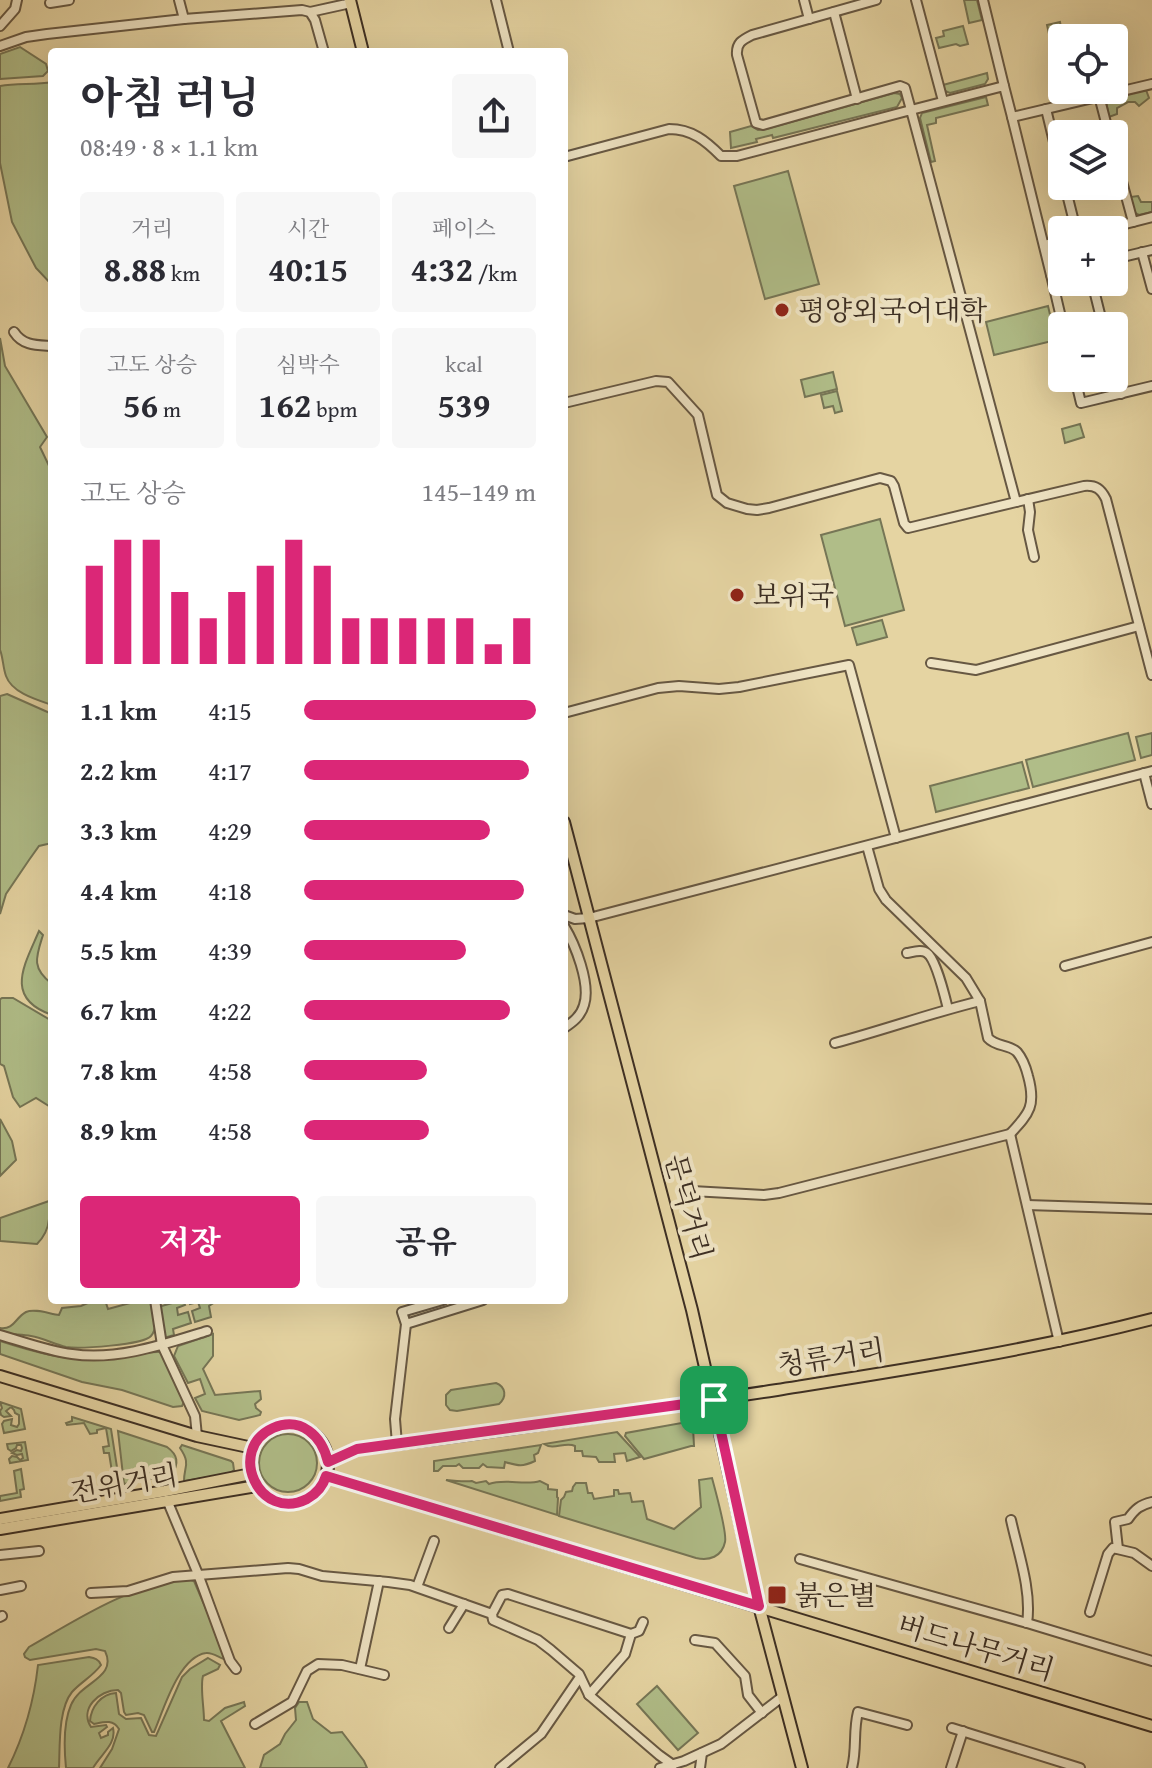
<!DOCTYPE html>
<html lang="ko">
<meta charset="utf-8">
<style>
body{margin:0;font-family:"Gentium Book Plus","Noto Serif KR",serif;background:#f7f7f7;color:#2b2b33;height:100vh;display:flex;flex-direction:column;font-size:30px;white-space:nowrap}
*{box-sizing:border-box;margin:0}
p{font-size:26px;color:#7c7c81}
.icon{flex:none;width:44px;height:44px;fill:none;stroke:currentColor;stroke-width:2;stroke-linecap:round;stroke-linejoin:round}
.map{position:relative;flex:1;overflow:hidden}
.sheet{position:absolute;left:48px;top:48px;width:520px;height:1256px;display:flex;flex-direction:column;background:#fff;border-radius:8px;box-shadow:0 8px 32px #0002}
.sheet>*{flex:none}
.tools{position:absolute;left:1048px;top:24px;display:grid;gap:16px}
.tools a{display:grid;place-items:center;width:80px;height:80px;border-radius:8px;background:#fff;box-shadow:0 8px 32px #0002;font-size:40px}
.pin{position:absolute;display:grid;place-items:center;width:68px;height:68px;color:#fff;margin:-34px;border-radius:16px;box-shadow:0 4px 12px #0006}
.round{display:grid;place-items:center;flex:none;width:84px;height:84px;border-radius:8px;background:#f7f7f7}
.headline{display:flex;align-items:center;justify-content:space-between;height:136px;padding:0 32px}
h1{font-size:44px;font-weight:700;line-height:60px}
.figures{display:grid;grid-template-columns:repeat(3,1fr);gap:12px;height:136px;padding:8px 32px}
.figures div{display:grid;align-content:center;border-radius:8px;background:#f7f7f7;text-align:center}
.figures b{font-size:34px;font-weight:700}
.figures small{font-size:22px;font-weight:400}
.figures p{font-size:22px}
.chart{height:224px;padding:16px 32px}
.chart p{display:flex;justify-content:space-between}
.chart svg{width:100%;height:144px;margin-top:8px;stroke:#db2777;stroke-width:6}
.primary-button{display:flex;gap:16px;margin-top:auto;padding:16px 32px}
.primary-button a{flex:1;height:92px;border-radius:8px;background:#db2777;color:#fff;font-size:32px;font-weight:700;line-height:92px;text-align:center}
.primary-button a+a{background:#f7f7f7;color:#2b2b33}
ul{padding:0 32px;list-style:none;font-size:26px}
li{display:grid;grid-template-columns:128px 96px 1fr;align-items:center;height:60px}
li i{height:20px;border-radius:10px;background:#db2777}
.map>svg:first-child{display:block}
</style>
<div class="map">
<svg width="1152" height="1768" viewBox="0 0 1152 1768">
<rect width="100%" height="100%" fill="#e5d4a2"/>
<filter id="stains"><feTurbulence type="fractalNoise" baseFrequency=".0025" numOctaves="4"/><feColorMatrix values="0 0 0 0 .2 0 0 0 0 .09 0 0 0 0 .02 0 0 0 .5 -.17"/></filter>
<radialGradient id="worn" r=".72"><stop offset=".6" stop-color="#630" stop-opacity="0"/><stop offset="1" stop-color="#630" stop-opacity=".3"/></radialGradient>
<g fill="#b0bd88" stroke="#767656" stroke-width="2">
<path d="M964 0H977L982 20 969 23Z"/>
<path d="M1060 22 1063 38H1062V49L1053 52 1047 25Z"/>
<path d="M963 26 968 44 960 46 956 44 939 48 936 38 944 36 943 31Z"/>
<path d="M20 47 46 64 48 71 43 76 0 79V54Z"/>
<path d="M987 73 988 79 985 84 950 93 945 91 943 85Z"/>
<path d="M52 82V285L36 268 12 222 0 163V86C17 83 35 85 52 82Z"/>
<path d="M1143 89 1146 90 1149 98 1139 106 1135 102H1128L1117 108V114L1109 117 1106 101 1109 97Z"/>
<path d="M894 93 900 94 902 98 897 107 773 138 772 135 756 139 757 142 731 148 730 132 751 126 758 130 766 129Z"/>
<path d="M986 97 988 105 936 118V123L927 125 935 161 931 162 920 118 922 113Z"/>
<path d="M788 171 819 284 765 299 734 186Z"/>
<path d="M1138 196 1141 202H1152V212L1139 215 1135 213 1130 197Z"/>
<path d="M1048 306 1056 340 994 355 986 322Z"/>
<path d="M0 338 5 366 47 437 40 447 52 472V705C37 700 12 693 6 676 3 668 3 657 0 650Z"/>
<path d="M833 372 837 389 805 397 801 380Z"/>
<path d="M837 391 842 411 835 413 833 406 824 408 821 395Z"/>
<path d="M1080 424 1084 437 1065 443 1062 429Z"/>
<path d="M880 519 904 610 845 626 821 535Z"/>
<path d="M882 620 887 637 857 645 852 628Z"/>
<path d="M7 694 52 714V843L39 846 29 860 6 894 0 914V696Z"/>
<path d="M1128 733 1135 760 1033 787 1026 760Z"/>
<path d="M1152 733V755L1141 758 1136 737Z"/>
<path d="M1022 762 1029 788 936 812 930 786Z"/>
<path d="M39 931 43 935C36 957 31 968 52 984V1015C3 998 25 964 39 931Z"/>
<path d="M2 998H13L52 1021V1108L36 1098 20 1107 13 1097 4 1066 0 1064V999Z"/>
<path d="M0 1119 12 1141 16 1160 0 1176Z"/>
<path d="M52 1200V1217L49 1219C48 1230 44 1237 37 1244L0 1241V1218Z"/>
<path d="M90 1300H105L108 1309 141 1300H153C154 1311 159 1327 151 1336 143 1345 80 1349 66 1347 54 1344 43 1338 31 1336 20 1334 11 1335 0 1332V1328C14 1330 15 1318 26 1312 35 1308 50 1314 59 1315L62 1308 81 1306 90 1302Z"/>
<path d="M183 1300 185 1305 177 1308 178 1315 188 1312 191 1323 173 1329 174 1335 164 1338 158 1307Z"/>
<path d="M189 1300H218L209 1306 211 1317 195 1322 192 1311 200 1308 198 1302 190 1304Z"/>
<path d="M213 1334V1356L203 1369 215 1395 260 1391 261 1399 255 1404 256 1408 261 1412 260 1415 239 1420 202 1411 195 1398 205 1394 200 1379 188 1383 174 1356 178 1346Z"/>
<path d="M0 1341C30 1351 66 1361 98 1360 119 1359 139 1351 160 1352L167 1359 185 1400 182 1406 173 1407 122 1390 82 1382 0 1354Z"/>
<path d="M496 1383C506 1387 507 1397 499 1404L457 1411 450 1410 446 1405V1395L451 1390Z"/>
<path d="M0 1402 21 1409 25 1429 4 1433 2 1424 4 1421 12 1419 11 1425 17 1427 19 1424V1415L15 1413 14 1410 11 1407 6 1411 11 1416 4 1417 1 1415 0 1411 2 1408Z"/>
<path d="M72 1417 111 1429 119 1480 104 1483V1480L113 1478 109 1453H104L103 1447 109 1446 106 1428 97 1430V1433L90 1434 84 1423 67 1425 66 1423 72 1421Z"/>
<path d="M687 1422 693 1427 694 1446H691L644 1459 625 1436 626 1433Z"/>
<path d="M118 1431 167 1447C178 1455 179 1463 172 1475L124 1484Z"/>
<path d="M617 1432 640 1457 627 1461 625 1453 614 1454 615 1462H599L596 1457 583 1456 582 1451H575V1446C565 1441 554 1451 544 1444Z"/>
<circle cx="288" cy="1463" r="29"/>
<path d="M25 1442 28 1460 10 1463 9 1459 12 1456 17 1457 20 1460 23 1458 22 1454 17 1455 12 1453 17 1450 21 1451 22 1448 21 1445H17L16 1448 11 1451 8 1449 7 1444Z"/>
<path d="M182 1445 231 1461 233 1463 234 1470 229 1474 184 1481C184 1466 191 1464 180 1448Z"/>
<path d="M541 1445 538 1453 534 1455 535 1461C522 1467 519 1466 505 1462L504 1468 487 1467 483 1464 479 1468H463L459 1464 456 1466H443L438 1471H434V1461Z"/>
<path d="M21 1469 24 1489 20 1490 21 1497 0 1501V1496L17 1493 14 1471Z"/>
<path d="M712 1478C715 1489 727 1534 725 1542 722 1557 709 1561 696 1558L559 1516 561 1500 564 1497 566 1492 572 1491 573 1487 576 1483H586L588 1493H592L594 1499 614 1496V1490H618L619 1494 630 1493 632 1502 643 1501 647 1519 674 1529 701 1507 699 1480Z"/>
<path d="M446 1480C455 1481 465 1482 472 1481L476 1483 486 1481 489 1484C506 1478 525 1486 540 1481L548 1485V1489L557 1490V1497L558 1498 557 1515Z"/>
<path d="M188 1579 194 1581 224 1651V1659C218 1657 212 1652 206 1653 178 1657 163 1712 154 1732H152L144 1715 138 1713 126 1715 124 1712 121 1693 118 1690C99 1690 79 1709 91 1727L106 1725 107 1727 99 1733 101 1738 108 1735V1732L113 1728C117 1744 100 1755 93 1768H66C64 1748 63 1723 71 1705 80 1682 118 1678 105 1651L96 1649 30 1660 25 1657 24 1654 29 1647C78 1619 130 1584 188 1579Z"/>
<path d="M89 1657C94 1658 99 1659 101 1665 93 1676 81 1682 72 1692 58 1709 60 1746 59 1768H8C24 1736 34 1701 38 1665Z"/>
<path d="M208 1658 220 1665 218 1669 203 1676C200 1687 204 1707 204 1720L209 1721 225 1708 244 1702 245 1706 221 1721 245 1768H100L112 1749 119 1729C113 1719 104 1722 94 1724L90 1721C91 1707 101 1694 116 1693L119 1714 126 1719 141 1718 149 1735 156 1736 182 1677 190 1669Z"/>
<path d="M657 1686 698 1733 678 1750 637 1704Z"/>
<path d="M299 1702H307L313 1719 331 1733 342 1732 364 1761 367 1768H260L264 1755 280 1744 285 1734 296 1720 295 1708Z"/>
</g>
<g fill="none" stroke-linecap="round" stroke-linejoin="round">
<defs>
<g id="minor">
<path d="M179 0 184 19"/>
<path d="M496 0 509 52"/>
<path d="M804 0 809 19"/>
<path d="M876 0 752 35C742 40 736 43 737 55L756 123 763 125 900 86 905 88 911 110 1004 86 1012 117 1152 84"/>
<path d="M916 0 943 101"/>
<path d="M983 0 1004 86"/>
<path d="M50 3 69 0"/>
<path d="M310 12 351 3"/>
<path d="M834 12 857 99"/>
<path d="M0 26 15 9 17 0"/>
<path d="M0 46 26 37 47 34 184 19 302 10 310 12 315 20 324 52"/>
<path d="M1099 96 1109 134"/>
<path d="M1046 109 1062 175"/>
<path d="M1012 117 1051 275"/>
<path d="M1114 152 1133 222"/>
<path d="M564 157 669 129C692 129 706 141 721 156H737L911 110 1016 502 1084 486C1096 485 1101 489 1106 499L1152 675"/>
<path d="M1065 186 1076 230"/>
<path d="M1102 230 1152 217"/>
<path d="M1044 245 1062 241"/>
<path d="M1142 252 1152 289"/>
<path d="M1114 259 1152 250"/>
<path d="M1062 272 1051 275 1063 326"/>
<path d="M1092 282 1103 326"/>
<path d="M14 332C23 346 37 345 52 346"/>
<path d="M1114 368 1121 394"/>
<path d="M1075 378 1081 403 1152 386"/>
<path d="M564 403 656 381 668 382 698 415 717 495 727 503 747 509 757 510 769 508 880 478 891 481 894 486 904 523 908 528 1016 502"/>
<path d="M1028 499 1030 512 1028 530 1034 557"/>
<path d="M931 663 976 670 1139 626"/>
<path d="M564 713 658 688 679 686 719 689 739 687 849 665 896 838"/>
<path d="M1144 773 1152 804"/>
<path d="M867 846 879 889 886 900 966 978 980 1001 988 1038C996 1047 1009 1044 1017 1052 1023 1059 1026 1068 1028 1076 1036 1105 1030 1113 1010 1134"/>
<path d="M564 915 575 919 589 918 1152 771"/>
<path d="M564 926C575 944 591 984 584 1005 581 1016 573 1022 564 1028"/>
<path d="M907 953C913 952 922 949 927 953 936 959 945 997 948 1009"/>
<path d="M1065 966 1152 942"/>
<path d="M835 1043C884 1030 931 1013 980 1001"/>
<path d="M692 1191 764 1195 779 1193 1010 1134 1059 1342"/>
<path d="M1027 1205 1152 1209"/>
<path d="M155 1300 162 1345 195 1416 197 1436"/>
<path d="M406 1324 483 1300"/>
<path d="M0 1335C24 1342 48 1351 72 1354 117 1361 165 1344 207 1331"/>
<path d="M397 1444 395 1419 406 1324 402 1312 443 1300"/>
<path d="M167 1500 198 1574 230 1661 236 1669"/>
<path d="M1011 1520C1018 1552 1032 1591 1027 1623"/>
<path d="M1118 1549 1115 1522 1128 1519C1135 1509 1140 1505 1152 1502"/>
<path d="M0 1555 39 1551"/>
<path d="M800 1559 1027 1623 1152 1661"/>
<path d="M417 1587 434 1541"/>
<path d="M0 1590 21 1586"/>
<path d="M91 1593 128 1591 173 1577 288 1568 299 1569 322 1576 388 1582 410 1585 492 1614"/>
<path d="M1090 1612 1108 1554 1113 1548 1134 1553 1152 1566"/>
<path d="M0 1617 2 1616"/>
<path d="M449 1628 464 1604"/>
<path d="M631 1634 508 1594 502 1595 492 1614 493 1620 538 1640 551 1650 579 1674 589 1695 659 1755 673 1765"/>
<path d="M695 1640 715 1643 745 1676 748 1695 762 1713"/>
<path d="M360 1669 379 1581"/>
<path d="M589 1695 625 1654 631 1634 639 1631 643 1622"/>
<path d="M255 1724 292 1702 307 1671 318 1664 342 1665 384 1675"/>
<path d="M952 1728 1080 1768"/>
<path d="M500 1768 541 1734 580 1677"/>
<path d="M660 1768 684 1761 721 1744 782 1697"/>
<path d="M700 1768 702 1753"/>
<path d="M852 1768C857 1749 853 1731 858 1712L907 1725"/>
<path d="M951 1768 963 1731"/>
</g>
<g id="major">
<path d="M350 0 363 52"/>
<path d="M564 822 692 1310 759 1606 802 1768"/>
<path d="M0 1376 197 1436 253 1448"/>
<circle cx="289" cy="1464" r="39"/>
<path d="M328 1462 357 1449C497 1432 637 1411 777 1390 903 1370 1028 1351 1152 1319"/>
<path d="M326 1476 1152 1726"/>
<path d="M0 1519 165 1491 251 1474"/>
<path d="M0 1529 257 1486"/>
</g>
</defs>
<use href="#minor" stroke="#675843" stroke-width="12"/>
<use href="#major" stroke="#3d2f23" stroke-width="14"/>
<use href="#minor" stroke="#eee3c3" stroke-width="8"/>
<use href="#major" stroke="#e5d4a2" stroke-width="10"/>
</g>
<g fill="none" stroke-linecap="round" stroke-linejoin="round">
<defs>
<path id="route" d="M714 1400 759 1606 326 1476C323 1486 316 1494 307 1499 259 1523 226 1449 273 1428 301 1416 322 1436 328 1462L357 1449Z"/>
</defs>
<use href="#route" stroke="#fff" stroke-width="16"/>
<use href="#route" stroke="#db2777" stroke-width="10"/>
</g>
<g fill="#8f2418" stroke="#eee3c3" stroke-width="3">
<circle cx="782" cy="310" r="8"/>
<circle cx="737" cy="595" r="8"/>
<rect x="767" y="1585" width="20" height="20" rx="4"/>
</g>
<g text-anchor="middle" stroke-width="8" stroke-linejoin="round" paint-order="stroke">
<g font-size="28" fill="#3d2f23" stroke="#eee3c3" text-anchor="start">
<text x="798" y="320">평양외국어대학</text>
<text x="753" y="605">보위국</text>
<text x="795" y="1605">붉은별</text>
</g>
<g font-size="28" fill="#3d2f23" stroke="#eee3c3">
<text transform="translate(689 1207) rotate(75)" y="10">문덕거리</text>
<text transform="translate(831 1357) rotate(-9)" y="10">청류거리</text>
<text transform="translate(124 1483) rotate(-10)" y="10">전위거리</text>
<text transform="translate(976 1647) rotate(17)" y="10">버드나무거리</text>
</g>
</g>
<rect width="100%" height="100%" filter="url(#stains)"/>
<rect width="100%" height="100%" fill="url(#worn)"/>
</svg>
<div class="tools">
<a><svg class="icon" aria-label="locate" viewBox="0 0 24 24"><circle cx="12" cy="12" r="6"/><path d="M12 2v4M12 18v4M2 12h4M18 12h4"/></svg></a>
<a><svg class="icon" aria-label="layers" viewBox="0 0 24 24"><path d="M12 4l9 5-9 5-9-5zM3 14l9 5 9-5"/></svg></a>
<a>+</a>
<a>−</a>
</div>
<div class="pin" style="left:714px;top:1400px;background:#1e9e55"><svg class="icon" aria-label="arrive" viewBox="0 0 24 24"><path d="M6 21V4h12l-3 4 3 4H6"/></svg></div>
<section class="sheet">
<div class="headline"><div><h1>아침 러닝</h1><p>08:49 · 8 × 1.1 km</p></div><a class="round"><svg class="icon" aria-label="share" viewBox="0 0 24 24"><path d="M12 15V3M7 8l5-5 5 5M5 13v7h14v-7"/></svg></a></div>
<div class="figures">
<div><p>거리</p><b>8.88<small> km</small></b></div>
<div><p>시간</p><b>40:15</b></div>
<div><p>페이스</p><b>4:32<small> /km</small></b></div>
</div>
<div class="figures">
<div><p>고도 상승</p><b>56<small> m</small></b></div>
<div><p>심박수</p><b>162<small> bpm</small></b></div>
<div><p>kcal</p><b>539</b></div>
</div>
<div class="chart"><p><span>고도 상승</span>145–149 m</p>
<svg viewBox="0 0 160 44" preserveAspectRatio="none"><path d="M5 44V14M15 44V6M25 44V6M35 44V22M45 44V30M55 44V22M65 44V14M75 44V6M85 44V14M95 44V30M105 44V30M115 44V30M125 44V30M135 44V30M145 44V38M155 44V30"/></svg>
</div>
<ul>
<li><b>1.1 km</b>4:15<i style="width:100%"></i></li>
<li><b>2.2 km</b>4:17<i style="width:97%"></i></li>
<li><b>3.3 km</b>4:29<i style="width:80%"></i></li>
<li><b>4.4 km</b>4:18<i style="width:95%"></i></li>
<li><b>5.5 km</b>4:39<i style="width:70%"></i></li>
<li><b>6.7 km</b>4:22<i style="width:89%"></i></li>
<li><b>7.8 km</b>4:58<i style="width:53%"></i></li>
<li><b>8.9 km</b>4:58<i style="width:54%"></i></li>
</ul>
<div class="primary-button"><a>저장</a><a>공유</a></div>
</section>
</div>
